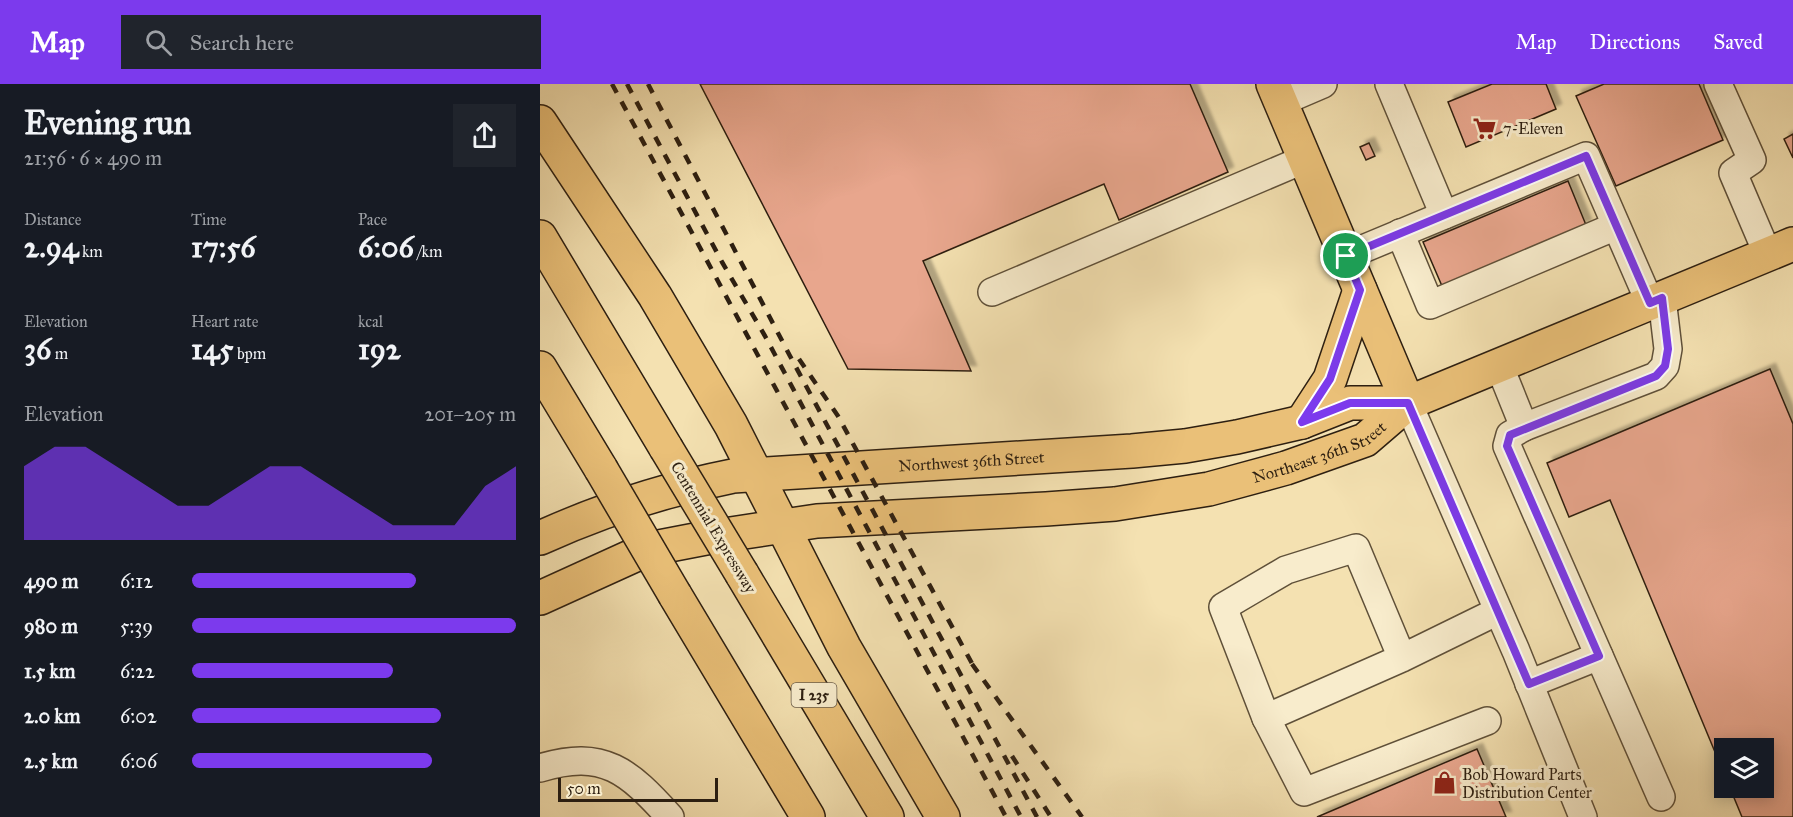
<!DOCTYPE html>
<meta charset="utf-8">
<style>
body{margin:0;font-family:"IM FELL Great Primer",serif;background:#20242c;color:#f1f3f6;height:100vh;display:flex;flex-direction:column;font-size:22px;white-space:nowrap}
*{box-sizing:border-box;margin:0}
p{font-size:20px;color:#9ea1a6}
.icon{flex:none;width:33px;height:33px;fill:none;stroke:currentColor;stroke-width:2;stroke-linecap:round;stroke-linejoin:round}
.map{position:relative;flex:1;overflow:hidden}
.side{display:flex;flex-direction:column;background:#171b24;width:540px}
.side>*{flex:none}
.buttons{position:absolute;left:1174px;top:654px;display:grid;gap:12px}
.buttons a{display:grid;place-items:center;width:60px;height:60px;border-radius:0px;background:#171b24;box-shadow:0 3px 15px #0003;font-size:30px}
.scale{position:absolute;left:18px;bottom:15px;width:160px;box-sizing:border-box;padding-left:6px;border:3px solid #2d1f11;border-top:0;font-size:16px;line-height:21px;white-space:nowrap;color:#2d1f11;-webkit-text-stroke:4px #f8eccc;paint-order:stroke}
.pin{position:absolute;display:grid;place-items:center;width:51px;height:51px;color:#fff;margin:-26px;border:3px solid #fff;border-radius:50%;box-shadow:0 2px 6px #0007}
.round{display:grid;place-items:center;flex:none;width:63px;height:63px;border-radius:0px;background:#20242c}
.summary{display:flex;align-items:center;justify-content:space-between;height:102px;padding:0 24px}
h1{font-size:33px;font-weight:700;line-height:45px}
.metrics{display:grid;grid-template-columns:repeat(3,1fr);gap:9px;height:102px;padding:6px 24px}
.metrics div{display:grid;align-content:center}
.metrics b{font-size:30px;font-weight:700}
.metrics small{font-size:16px;font-weight:400}
.metrics p{font-size:16px}
.chart{height:168px;padding:12px 24px}
.chart p{display:flex;justify-content:space-between}
.chart svg{width:100%;height:108px;margin-top:6px;fill:#7c3aed;opacity:.7}
ul{padding:0 24px;list-style:none;font-size:20px}
li{display:grid;grid-template-columns:96px 72px 1fr;align-items:center;height:45px}
li i{height:15px;border-radius:8px;background:#7c3aed}
header{display:flex;align-items:center;gap:36px;box-sizing:border-box;height:84px;padding:0 30px;background:#7c3aed;color:#fff}
header strong{font-size:28px}
nav{display:flex;gap:33px;margin-inline-start:auto;font-size:21px}
.search{width:420px;height:54px;background:#20242c;display:flex;align-items:center;gap:15px;box-sizing:border-box;padding:0 21px;border-radius:0px;color:#9ea1a6;font-size:22px}
main{display:flex;flex:1;min-height:0}
.map>svg:first-child{display:block}
</style>
<header>
<strong>Map</strong>
<div class="search"><svg class="icon" aria-label="search" viewBox="0 0 24 24"><circle cx="10" cy="10" r="6"/><path d="M15 15l6 6"/></svg>Search here</div>
<nav><a>Map</a><a>Directions</a><a>Saved</a></nav>
</header>
<main>
<section class="side">
<div class="summary"><div><h1>Evening run</h1><p>21:56 · 6 × 490 m</p></div><a class="round"><svg class="icon" aria-label="share" viewBox="0 0 24 24"><path d="M12 15V3M7 8l5-5 5 5M5 13v7h14v-7"/></svg></a></div>
<div class="metrics">
<div><p>Distance</p><b>2.94<small> km</small></b></div>
<div><p>Time</p><b>17:56</b></div>
<div><p>Pace</p><b>6:06<small> /km</small></b></div>
</div>
<div class="metrics">
<div><p>Elevation</p><b>36<small> m</small></b></div>
<div><p>Heart rate</p><b>145<small> bpm</small></b></div>
<div><p>kcal</p><b>192</b></div>
</div>
<div class="chart"><p><span>Elevation</span>201–205 m</p>
<svg viewBox="0 0 160 44" preserveAspectRatio="none"><path d="M0 44V14L10 6L20 6L30 14L40 22L50 30L60 30L70 22L80 14L90 14L100 22L110 30L120 38L130 38L140 38L150 22L160 14V44z"/></svg>
</div>
<ul>
<li><b>490 m</b>6:12<i style="width:69%"></i></li>
<li><b>980 m</b>5:39<i style="width:100%"></i></li>
<li><b>1.5 km</b>6:22<i style="width:62%"></i></li>
<li><b>2.0 km</b>6:02<i style="width:77%"></i></li>
<li><b>2.5 km</b>6:06<i style="width:74%"></i></li>
</ul>
</section>
<div class="map">
<svg width="1253" height="733" viewBox="0 0 1253 733">
<defs>
<filter id="shadow"><feDropShadow dx="5.5" dy="-5.5" stdDeviation="1.5" flood-color="#0004"/></filter>
</defs>
<rect width="100%" height="100%" fill="#f4e1b1"/>
<filter id="stains"><feTurbulence type="fractalNoise" baseFrequency=".00333" numOctaves="4"/><feColorMatrix values="0 0 0 0 .2 0 0 0 0 .09 0 0 0 0 .02 0 0 0 .5 -.17"/></filter>
<radialGradient id="worn" r=".72"><stop offset=".6" stop-color="#630" stop-opacity="0"/><stop offset="1" stop-color="#630" stop-opacity=".3"/></radialGradient>
<g fill="#e8a68d" stroke="#2d1f11" stroke-width="1.5" filter="url(#shadow)">
<path d="M160 0H650L688 88 579 136 564 100 383 177 431 287 308 285Z"/>
<path d="M952 0H1006L1016 25 926 63 908 18Z"/>
<path d="M1064 0H1159L1183 56 1076 102 1036 12Z"/>
<path d="M1253 50V74L1244 55Z"/>
<path d="M829 59 835 72 826 76 820 63Z"/>
<path d="M1028 97 1046 141 902 202 883 158Z"/>
<path d="M1230 285 1253 340V733H1202L1190 704H1224V664H1185V692L1070 416 1029 433 1007 379Z"/>
<path d="M937 665 966 733H777Z"/>
</g>
<g fill="none" stroke-linecap="round" stroke-linejoin="round">
<defs>
<g id="minor">
<path d="M849 0 904 131"/>
<path d="M1178 0 1212 76 1193 89 1228 171"/>
<path d="M741 18 783 0"/>
<path d="M860 149 890 221 1076 142"/>
<path d="M806 172 1046 72 1110 219"/>
<path d="M452 208 765 75"/>
<path d="M959 281 984 343"/>
<path d="M868 319 976 567 1043 733"/>
<path d="M862 574 816 464 746 486 683 523 726 634 862 574 958 527"/>
<path d="M989 600 1059 572"/>
<path d="M726 634 764 708 947 637"/>
<path d="M0 684C64 664 89 688 130 733"/>
<path d="M1121 713 967 362 970 351 984 343 1116 292 1125 282 1128 265 1122 214"/>
</g>
<g id="major">
<path d="M733 0 868 319"/>
<path d="M762 338 790 295 820 206"/>
<path id="s1" d="M0 454C62 426 127 405 193 392L592 367 645 362 697 353 762 338 810 319H868"/>
<path id="s2" d="M0 514 97 470 119 463 171 453 277 437 506 425 575 420 669 405 746 384 825 356 868 319 1253 160"/>
</g>
<g id="highway">
<path d="M0 38 115 212 191 341 304 563 403 733"/>
<path d="M0 153 126 364"/>
<path d="M0 284 61 385"/>
<path d="M202 490 347 733"/>
<path d="M135 511 268 733"/>
</g>
</defs>
<use href="#minor" stroke="#5f5039" stroke-width="30"/>
<use href="#major" stroke="#2d1f11" stroke-width="36"/>
<use href="#highway" stroke="#2d1f11" stroke-width="36"/>
<use href="#minor" stroke="#f8eccc" stroke-width="27"/>
<use href="#major" stroke="#eac078" stroke-width="33"/>
<use href="#highway" stroke="#eac078" stroke-width="33"/>
<g stroke="#2d1f11" stroke-width="4.5" stroke-dasharray="10 10" stroke-linecap="butt">
<path d="M72 0 466 733"/>
<path d="M87 0 182 178 225 252 481 733"/>
<path d="M108 0 250 272 497 733"/>
<path d="M259 275 298 332 435 585"/>
<path d="M432 580 542 733"/>
<path d="M472 672 511 733"/>
</g>
<defs>
<g id="highway-bridge">
<path d="M126 364 202 490"/>
<path d="M61 385 135 511"/>
</g>
</defs>
<use href="#highway-bridge" stroke="#2d1f11" stroke-width="36" stroke-linecap="butt"/>
<use href="#highway-bridge" stroke="#eac078" stroke-width="33"/>
</g>
<g fill="none" stroke-linecap="round" stroke-linejoin="round">
<defs>
<path id="route" d="M1046 72 1110 219 1122 214 1128 265 1125 282 1116 292 970 351 967 362 1059 572 989 600 868 319H810L762 338 790 295 820 206 806 172Z"/>
</defs>
<use href="#route" stroke="#fff" stroke-width="12"/>
<use href="#route" stroke="#7c3aed" stroke-width="8"/>
</g>
<defs>
<symbol id="supermarket-bare" viewBox="-9 -9 18 18"><path d="M-6-5.5h2.5l.6 2H6L4.5 2H-2.5L-4.4-4H-6ZM-1.5 3.2a1.3 1.3 0 1 0 .1 0ZM3 3.2a1.3 1.3 0 1 0 .1 0Z" fill="#8f2418" stroke="#f8eccc" stroke-width="2.5" paint-order="stroke"/></symbol>
<symbol id="shop-bare" viewBox="-9 -9 18 18"><path d="M-5-2.5h2.3a2.7 3.5 0 0 1 5.4 0H5L5.5 6h-11ZM-1.5-2.5h3a1.5 2.3 0 0 0-3 0Z" fill="#8f2418" stroke="#f8eccc" stroke-width="2.5" paint-order="stroke"/></symbol>
</defs>
<g fill-rule="evenodd">
<use href="#supermarket-bare" x="928" y="28" width="33" height="33"/>
<use href="#shop-bare" x="888" y="682" width="33" height="33"/>
</g>
<g text-anchor="middle" stroke-width="6" stroke-linejoin="round" paint-order="stroke">
<rect fill="#f8eccc" stroke="#6a5c49" stroke-width="1.5" x="251.5" y="599" width="45" height="24" rx="4.5"/>
<g font-size="15" font-weight="bold" fill="#2d1f11">
<text x="274" y="616">I 235</text>
</g>
<g font-size="16" fill="#2d1f11" stroke="#f8eccc" text-anchor="start">
<text x="963" y="50">7-Eleven</text>
<text x="922" y="696">Bob Howard Parts<tspan x="922" dy="18">Distribution Center</tspan></text>
</g>
<g font-size="16" fill="#2d1f11" stroke="#f8eccc">
<text dy="6" stroke="none"><textPath href="#s2" startOffset="800">Northeast 36th Street</textPath></text>
<text dy="6" stroke="none"><textPath href="#s1" startOffset="442">Northwest 36th Street</textPath></text>
<text transform="translate(174 443) rotate(59)" y="6">Centennial Expressway</text>
</g>
</g>
<rect width="100%" height="100%" filter="url(#stains)"/>
<rect width="100%" height="100%" fill="url(#worn)"/>
</svg>
<div class="buttons">
<a><svg class="icon" aria-label="layers" viewBox="0 0 24 24"><path d="M12 4l9 5-9 5-9-5zM3 14l9 5 9-5"/></svg></a>
</div>
<div class="scale">50 m</div>
<div class="pin" style="left:806px;top:172px;background:#1e9e55"><svg class="icon" aria-label="arrive" viewBox="0 0 24 24"><path d="M6 21V4h12l-3 4 3 4H6"/></svg></div>
</div>
</main>
